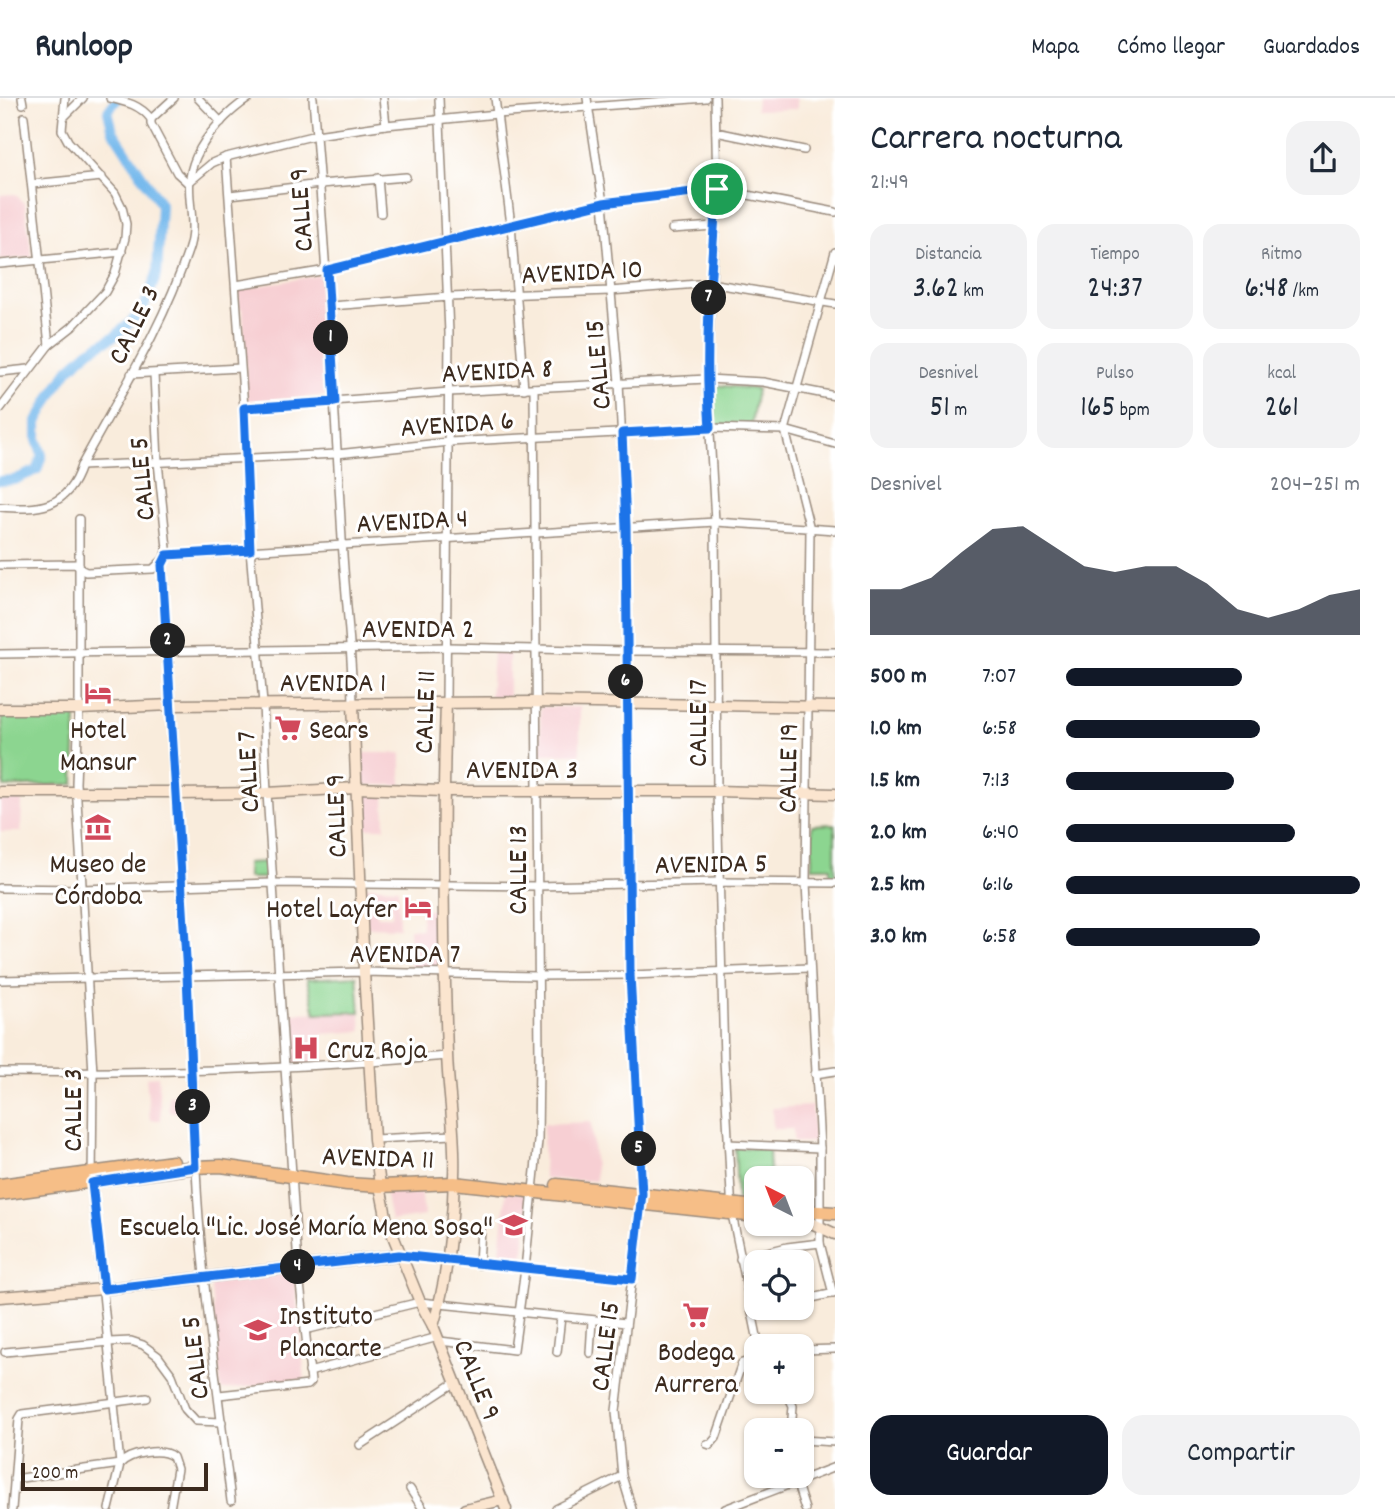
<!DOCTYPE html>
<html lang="es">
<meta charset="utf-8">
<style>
body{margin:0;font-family:Dekko,sans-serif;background:#f2f2f3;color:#1f2937;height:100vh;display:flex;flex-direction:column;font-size:26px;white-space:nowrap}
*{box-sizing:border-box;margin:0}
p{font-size:23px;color:#747a83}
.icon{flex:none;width:38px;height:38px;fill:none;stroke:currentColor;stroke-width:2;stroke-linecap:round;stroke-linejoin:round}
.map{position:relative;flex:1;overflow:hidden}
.sheet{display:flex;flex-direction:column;background:#fff;width:560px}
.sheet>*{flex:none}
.needle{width:46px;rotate:318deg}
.controls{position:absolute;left:744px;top:1068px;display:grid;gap:14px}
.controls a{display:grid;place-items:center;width:70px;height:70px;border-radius:14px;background:#fff;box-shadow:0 2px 5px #0004;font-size:35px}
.scale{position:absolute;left:21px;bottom:18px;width:187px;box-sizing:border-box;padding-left:7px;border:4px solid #3b2a1e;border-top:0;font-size:19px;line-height:24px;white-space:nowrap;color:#3b2a1e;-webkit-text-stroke:5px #fff;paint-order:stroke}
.pin{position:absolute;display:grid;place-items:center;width:60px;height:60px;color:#fff;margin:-30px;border:4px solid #fff;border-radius:50%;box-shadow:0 2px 7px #0007}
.km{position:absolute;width:35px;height:35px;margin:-18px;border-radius:50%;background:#222;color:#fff;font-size:19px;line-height:35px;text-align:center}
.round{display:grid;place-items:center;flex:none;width:74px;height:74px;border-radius:21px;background:#f2f2f3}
.overview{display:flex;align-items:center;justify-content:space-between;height:119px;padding:0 35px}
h1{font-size:38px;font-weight:600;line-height:52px}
.metrics{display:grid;grid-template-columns:repeat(3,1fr);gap:10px;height:119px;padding:7px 35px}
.metrics div{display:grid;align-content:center;border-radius:18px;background:#f2f2f3;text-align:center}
.metrics b{font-size:30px;font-weight:600}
.metrics small{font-size:19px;font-weight:400}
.metrics p{font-size:19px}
.chart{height:196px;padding:14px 35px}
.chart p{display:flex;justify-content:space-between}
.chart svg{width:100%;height:126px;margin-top:7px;fill:#111827;opacity:.7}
.action{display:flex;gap:14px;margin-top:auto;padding:14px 35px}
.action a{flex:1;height:80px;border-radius:21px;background:#111827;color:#fff;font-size:28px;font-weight:600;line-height:80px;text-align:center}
.action a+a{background:#f2f2f3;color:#1f2937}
ul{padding:0 35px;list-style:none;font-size:23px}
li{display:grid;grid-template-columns:112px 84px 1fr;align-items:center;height:52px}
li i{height:18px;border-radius:9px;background:#111827}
header{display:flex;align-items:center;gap:42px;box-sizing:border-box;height:98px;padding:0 35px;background:#fff;border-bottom:2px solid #e0e1e3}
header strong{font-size:33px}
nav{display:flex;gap:38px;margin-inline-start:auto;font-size:24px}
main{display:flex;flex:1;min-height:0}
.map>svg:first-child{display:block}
</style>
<header>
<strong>Runloop</strong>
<nav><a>Mapa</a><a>Cómo llegar</a><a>Guardados</a></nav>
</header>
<main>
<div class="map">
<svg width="835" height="1411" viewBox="0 0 835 1411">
<rect width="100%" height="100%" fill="#fff"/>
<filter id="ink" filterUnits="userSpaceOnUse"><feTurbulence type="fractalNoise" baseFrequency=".0143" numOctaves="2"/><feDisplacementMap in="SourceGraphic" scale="14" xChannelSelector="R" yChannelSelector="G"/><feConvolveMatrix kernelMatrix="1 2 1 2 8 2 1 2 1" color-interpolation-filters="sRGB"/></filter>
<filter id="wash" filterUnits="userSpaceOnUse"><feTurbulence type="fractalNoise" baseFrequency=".00686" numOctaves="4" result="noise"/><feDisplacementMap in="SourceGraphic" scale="28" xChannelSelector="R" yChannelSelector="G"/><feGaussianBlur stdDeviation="1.57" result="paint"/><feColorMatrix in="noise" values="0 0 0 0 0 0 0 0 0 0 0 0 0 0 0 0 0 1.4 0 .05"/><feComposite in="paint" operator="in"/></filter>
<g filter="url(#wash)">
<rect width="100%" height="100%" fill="#f9ecdc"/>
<g fill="#f7cfd3" fill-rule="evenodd">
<path d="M757 0H797V11L756 12Z"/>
<path d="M15 96 25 106 32 159 0 162V97Z"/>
<path d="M325 176 328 298 247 304 243 211 239 210 238 192Z"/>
<path d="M493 554H509V601H490Z"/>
<path d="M540 609H580V656H541Z"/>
<rect x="363" y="655" width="38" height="32"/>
<path d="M359 694 384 695 385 730H361Z"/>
<path d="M0 702H22L21 734H0Z"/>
<path d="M363 788 398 790 399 830 365 829ZM375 801 391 802 392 818H377Z"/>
<path d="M421 812H441L442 871 411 872 409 830 422 831Z"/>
<path d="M360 914 362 933 322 936 325 965 291 966 286 915Z"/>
<path d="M158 978 161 1022H150L146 979Z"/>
<path d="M189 996V1013L169 1014 168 997Z"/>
<path d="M812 1008 814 1044H793V1031H773L772 1010Z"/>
<path d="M591 1024 596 1083 544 1081 543 1026Z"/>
<path d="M421 1089 424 1118 391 1123 385 1093Z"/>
<path d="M506 1093 526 1096 528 1100 523 1168 499 1166Z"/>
<path d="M290 1171 294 1175 305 1282 221 1292 210 1181Z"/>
</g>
<g fill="#8cd590" stroke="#648057" stroke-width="2">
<path d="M714 287 757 291 751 328 715 327Z"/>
<path d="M2 617H76L74 686 4 689Z"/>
<path d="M835 726V782H830V769H812V727Z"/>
<path d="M266 764 267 780H248L247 765Z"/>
<path d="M357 878 360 914 315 915 307 881Z"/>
<path d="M735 1049 769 1051 770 1080H756V1103L737 1101Z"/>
</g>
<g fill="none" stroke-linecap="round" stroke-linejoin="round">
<path stroke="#77baed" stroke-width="10" d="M0 383 14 382 37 372 42 357 37 342V324L54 293 69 271 89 253 115 238 142 214 157 176 161 107 113 33 108 13 118 0"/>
</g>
</g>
<g filter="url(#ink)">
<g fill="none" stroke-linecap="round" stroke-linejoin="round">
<defs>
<g id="street">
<path d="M22 0 23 6"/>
<path d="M110 0C127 4 140 7 151 21V26L177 75 188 85"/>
<path d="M198 0 221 24"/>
<path d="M313 0C325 147 334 294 342 441 345 496 352 550 353 606"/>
<path d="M383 0 386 27"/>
<path d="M439 0 449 235 446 605"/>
<path d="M495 0 511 127 524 291"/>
<path d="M587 0 603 105 619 284 626 428 630 877 642 1096 616 1313 622 1378 632 1411"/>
<path d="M715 0 717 91 707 281 715 424 717 693 724 962 732 1116 759 1248"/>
<path d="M24 19 49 247"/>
<path d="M64 19 83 0"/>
<path d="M151 21 174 0"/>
<path d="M716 34 804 52"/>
<path d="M378 80 381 115"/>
<path d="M188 85 212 65 226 59 316 37 386 27 497 16 706 0"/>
<path d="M32 86 102 79"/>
<path d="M230 97 320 86 406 79"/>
<path d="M672 131 714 128"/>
<path d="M0 166 122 154"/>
<path d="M236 187 327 172 603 105 717 91 835 114"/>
<path d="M330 208 449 199 610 193 710 185 835 206"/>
<path d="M0 274 29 271"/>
<path d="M131 276 240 270"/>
<path d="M154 276 158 364 167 450 162 467C177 668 185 869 196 1071 201 1182 218 1293 231 1403"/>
<path d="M244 310 449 294 707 281 763 284 835 298"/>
<path d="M0 311 49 247 72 229 105 194 115 176 125 140 126 126 122 109 115 95 68 43 62 32 65 0"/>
<path d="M81 368 337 356 449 344 710 330 785 332 835 346"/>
<path d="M0 409C39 412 67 411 81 368 119 298 163 229 188 153 200 120 180 94 196 59 206 36 229 13 249 0"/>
<path d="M79 421V611L76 685 93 975 92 1085 120 1366 109 1411"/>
<path d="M0 467 78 466 82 472 86 474 153 471 167 458 715 424 835 432"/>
<path d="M0 556 448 549 627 553 835 554"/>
<path d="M0 790 81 791 273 785 536 788 719 784 835 785"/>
<path d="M0 882 364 874 537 878 630 877 809 870"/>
<path d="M0 974C149 976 299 971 447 958"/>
<path d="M815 976 835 973"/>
<path d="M374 1041 453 1037"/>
<path d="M728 1046 820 1050"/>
<path d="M400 1157 632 1181"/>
<path d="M740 1161 787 1149 820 1145"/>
<path d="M479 1167 481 1129"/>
<path d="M833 1196 820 1145V1050L806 785 810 431 785 332 835 154"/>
<path d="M802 1202 835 1195"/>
<path d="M751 1212 766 1209"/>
<path d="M305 1232 420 1204 626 1225"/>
<path d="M440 1243 514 1252 525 1171 538 1043 539 961 534 290"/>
<path d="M802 1252 835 1251"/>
<path d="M5 1254 109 1244 131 1243 143 1247 158 1258 172 1277 185 1311 196 1323 222 1324"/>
<path d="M557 1254 561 1219"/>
<path d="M590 1255 592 1222"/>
<path d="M309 1274 438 1239"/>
<path d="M786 1293 793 1308 791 1332"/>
<path d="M219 1297 308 1287 311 1284 298 1168 267 695 263 606 250 451 244 310 226 59"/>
<path d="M802 1342 835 1344"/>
<path d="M707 1346 710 1347 716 1340 742 1265 756 1261"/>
<path d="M360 1347 456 1284"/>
<path d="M794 1377 805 1411"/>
<path d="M14 1381 120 1366C130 1355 161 1349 173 1359L177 1371 170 1411"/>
<path d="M410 1391 423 1411"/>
<path d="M12 1411 19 1321 22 1316 147 1300"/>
<path d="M556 1411 622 1378"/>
<path d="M725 1411 835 1369"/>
</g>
<g id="secondary">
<path d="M353 606 364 874 374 1041 380 1088 387 1123 420 1204 433 1228 506 1411"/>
<path d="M0 611H79L171 607 535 604 835 609"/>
<path d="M0 694H170L176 696 267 695 356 690 443 693H717L835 696"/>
<path d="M803 1121 835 1136"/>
<path d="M0 1199 104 1191 399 1157"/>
<path d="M433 1228C447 1182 453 1125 454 1077 456 1036 448 995 447 955 443 838 442 721 446 605"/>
<path d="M465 1411 503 1402"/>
</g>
<g id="primary">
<path d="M0 1087 173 1064"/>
<path d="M557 1087 756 1109"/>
<path d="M0 1096 195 1069 221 1068 347 1086 380 1088 454 1085 756 1118"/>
<path d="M802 1113 835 1115"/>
</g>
</defs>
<use href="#street" stroke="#9a8b7d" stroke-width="10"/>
<use href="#secondary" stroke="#9a8b7d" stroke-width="13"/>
<use href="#primary" stroke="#9a8b7d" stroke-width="15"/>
<use href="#street" stroke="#fff" stroke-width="7"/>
<use href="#secondary" stroke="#fbe5cf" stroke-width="10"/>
<use href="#primary" stroke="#f6be87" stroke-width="12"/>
</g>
</g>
<g fill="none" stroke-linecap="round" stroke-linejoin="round" filter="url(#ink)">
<defs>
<path id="route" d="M717 91C711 171 704 250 710 330L622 335 626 428 630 877 642 1096 632 1181 399 1157 104 1191 92 1085 195 1069 187 877 162 467 167 457 250 452 244 310 335 304 327 172 603 105Z"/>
</defs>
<use href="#route" stroke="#fff" stroke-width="14"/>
<use href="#route" stroke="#1a73e8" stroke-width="9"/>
</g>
<defs>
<symbol id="hotel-bare" viewBox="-9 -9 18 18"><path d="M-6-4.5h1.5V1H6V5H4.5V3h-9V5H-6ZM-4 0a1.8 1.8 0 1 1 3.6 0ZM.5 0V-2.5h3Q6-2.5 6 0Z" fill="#d1495b" stroke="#fff" stroke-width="2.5" paint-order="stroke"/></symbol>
<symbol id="supermarket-bare" viewBox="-9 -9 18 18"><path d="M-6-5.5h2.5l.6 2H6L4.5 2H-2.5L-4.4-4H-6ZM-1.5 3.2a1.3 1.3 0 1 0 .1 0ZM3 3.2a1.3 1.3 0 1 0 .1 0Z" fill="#d1495b" stroke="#fff" stroke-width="2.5" paint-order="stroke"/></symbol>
<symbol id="museum-bare" viewBox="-9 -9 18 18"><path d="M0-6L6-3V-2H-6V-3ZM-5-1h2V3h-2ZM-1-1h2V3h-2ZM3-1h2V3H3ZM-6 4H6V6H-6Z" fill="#d1495b" stroke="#fff" stroke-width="2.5" paint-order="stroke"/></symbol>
<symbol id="hospital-bare" viewBox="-9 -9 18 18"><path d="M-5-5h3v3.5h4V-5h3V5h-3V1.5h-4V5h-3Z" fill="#d1495b" stroke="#fff" stroke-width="2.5" paint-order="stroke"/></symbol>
<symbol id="school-bare" viewBox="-9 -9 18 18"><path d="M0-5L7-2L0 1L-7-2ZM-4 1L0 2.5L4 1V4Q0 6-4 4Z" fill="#d1495b" stroke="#fff" stroke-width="2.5" paint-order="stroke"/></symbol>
</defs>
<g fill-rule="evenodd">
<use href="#hotel-bare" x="79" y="576" width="38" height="38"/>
<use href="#supermarket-bare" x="269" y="611" width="38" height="38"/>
<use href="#museum-bare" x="79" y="710" width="38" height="38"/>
<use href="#hotel-bare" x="399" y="790" width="38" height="38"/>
<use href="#hospital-bare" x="287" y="931" width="38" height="38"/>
<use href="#school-bare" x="495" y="1108" width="38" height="38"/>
<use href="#supermarket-bare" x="677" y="1198" width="38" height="38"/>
<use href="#school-bare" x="239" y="1213" width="38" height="38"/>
</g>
<g text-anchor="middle" stroke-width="6" stroke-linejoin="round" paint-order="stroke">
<g font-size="28" fill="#3b2a1e" stroke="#fff">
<text transform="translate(299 112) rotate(-94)" y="10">CALLE 9</text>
<text transform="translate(582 172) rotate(-3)" y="10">AVENIDA 10</text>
<text transform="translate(132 226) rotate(-64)" y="10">CALLE 3</text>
<text transform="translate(596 267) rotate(-95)" y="10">CALLE 15</text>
<text transform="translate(497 271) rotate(-3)" y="10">AVENIDA 8</text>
<text transform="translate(457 324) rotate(-4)" y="10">AVENIDA 6</text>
<text transform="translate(140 381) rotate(-95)" y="10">CALLE 5</text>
<text transform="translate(412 421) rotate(-3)" y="10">AVENIDA 4</text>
<text x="418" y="539">AVENIDA 2</text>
<text x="333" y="593">AVENIDA 1</text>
<text transform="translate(423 614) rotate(-88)" y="10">CALLE 11</text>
<text transform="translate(696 625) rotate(-90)" y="10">CALLE 17</text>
<text x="522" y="680">AVENIDA 3</text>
<text transform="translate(786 670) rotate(-89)" y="10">CALLE 19</text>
<text transform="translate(246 674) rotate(-93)" y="10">CALLE 7</text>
<text transform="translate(334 718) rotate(-92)" y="10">CALLE 9</text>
<text transform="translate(711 764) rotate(-1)" y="10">AVENIDA 5</text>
<text transform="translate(516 772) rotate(-90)" y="10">CALLE 13</text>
<text x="405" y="864">AVENIDA 7</text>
<text transform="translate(71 1012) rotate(-90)" y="10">CALLE 3</text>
<text transform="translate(378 1058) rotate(2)" y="10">AVENIDA 11</text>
<text transform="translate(603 1248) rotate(-83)" y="10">CALLE 15</text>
<text transform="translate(193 1260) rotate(-97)" y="10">CALLE 5</text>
<text transform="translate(479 1281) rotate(68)" y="10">CALLE 9</text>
</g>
<g font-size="28" fill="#3b2a1e" stroke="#fff">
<text x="98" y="640">Hotel<tspan x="98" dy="32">Mansur</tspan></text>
<text x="309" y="640" text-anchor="start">Sears</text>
<text x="98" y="774">Museo de<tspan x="98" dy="32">Córdoba</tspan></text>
<text x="397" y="819" text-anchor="end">Hotel Layfer</text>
<text x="327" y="960" text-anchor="start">Cruz Roja</text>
<text x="493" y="1137" text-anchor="end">Escuela "Lic. José María Mena Sosa"</text>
<text x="279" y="1226" text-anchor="start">Instituto<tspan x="279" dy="32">Plancarte</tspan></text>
<text x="696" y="1262">Bodega<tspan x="696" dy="32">Aurrera</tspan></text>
</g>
</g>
</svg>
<div class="controls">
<a><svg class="needle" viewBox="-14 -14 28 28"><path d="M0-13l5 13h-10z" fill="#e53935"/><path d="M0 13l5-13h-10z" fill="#747a83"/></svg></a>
<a><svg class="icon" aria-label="locate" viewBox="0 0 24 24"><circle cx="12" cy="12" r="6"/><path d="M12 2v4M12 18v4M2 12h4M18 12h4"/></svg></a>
<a>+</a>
<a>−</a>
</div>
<div class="scale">200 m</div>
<div class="pin" style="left:717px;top:91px;background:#1e9e55"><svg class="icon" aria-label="arrive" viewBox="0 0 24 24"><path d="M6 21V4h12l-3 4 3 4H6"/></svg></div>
<b class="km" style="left:331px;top:240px">1</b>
<b class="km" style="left:168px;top:543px">2</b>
<b class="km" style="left:193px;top:1009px">3</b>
<b class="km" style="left:298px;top:1169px">4</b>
<b class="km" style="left:639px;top:1051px">5</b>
<b class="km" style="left:626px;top:584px">6</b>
<b class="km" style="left:709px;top:200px">7</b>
</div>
<section class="sheet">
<div class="overview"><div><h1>Carrera nocturna</h1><p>21:49</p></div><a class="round"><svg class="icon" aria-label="share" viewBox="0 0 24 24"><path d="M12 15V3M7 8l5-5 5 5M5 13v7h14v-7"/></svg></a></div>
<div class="metrics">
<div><p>Distancia</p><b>3.62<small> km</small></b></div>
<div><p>Tiempo</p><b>24:37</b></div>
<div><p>Ritmo</p><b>6:48<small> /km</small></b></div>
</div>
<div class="metrics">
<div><p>Desnivel</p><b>51<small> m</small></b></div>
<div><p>Pulso</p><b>165<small> bpm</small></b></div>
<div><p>kcal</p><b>261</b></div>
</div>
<div class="chart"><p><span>Desnivel</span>204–251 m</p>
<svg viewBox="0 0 160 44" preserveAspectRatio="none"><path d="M0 44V28L10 28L20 24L30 15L40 7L50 6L60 13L70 20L80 22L90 20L100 20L110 26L120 35L130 38L140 35L150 30L160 28V44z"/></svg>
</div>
<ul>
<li><b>500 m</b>7:07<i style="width:60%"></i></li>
<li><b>1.0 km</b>6:58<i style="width:66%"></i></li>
<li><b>1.5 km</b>7:13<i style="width:57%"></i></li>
<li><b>2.0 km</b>6:40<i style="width:78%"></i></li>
<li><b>2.5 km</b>6:16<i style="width:100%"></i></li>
<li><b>3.0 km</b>6:58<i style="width:66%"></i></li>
</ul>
<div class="action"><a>Guardar</a><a>Compartir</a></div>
</section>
</main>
